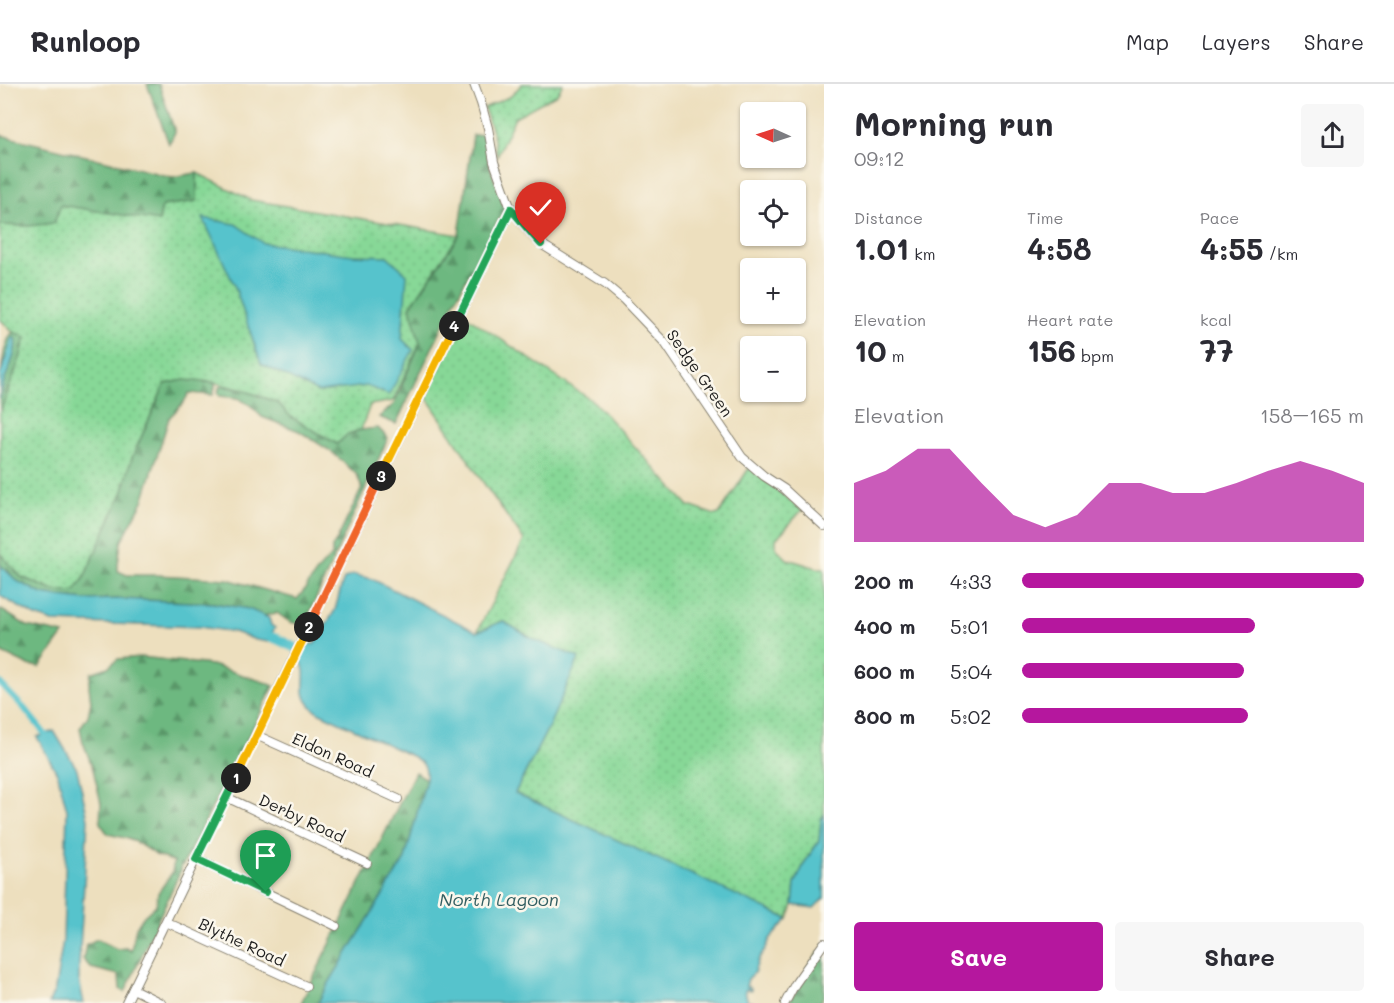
<!DOCTYPE html>
<meta charset="utf-8">
<style>
body{margin:0;font-family:Mali,sans-serif;background:#f7f7f7;color:#2b2b33;height:100vh;display:flex;flex-direction:column;font-size:22px;white-space:nowrap}
*{box-sizing:border-box;margin:0}
p{font-size:20px;color:#7c7c81}
.icon{flex:none;width:33px;height:33px;fill:none;stroke:currentColor;stroke-width:2;stroke-linecap:round;stroke-linejoin:round}
.map{position:relative;flex:1;overflow:hidden}
.details{display:flex;flex-direction:column;background:#fff;width:570px}
.details>*{flex:none}
.needle{width:39px;rotate:273deg}
.tools{position:absolute;left:740px;top:18px;display:grid;gap:12px}
.tools a{display:grid;place-items:center;width:66px;height:66px;border-radius:6px;background:#fff;box-shadow:0 2px 4px #0004;font-size:30px}
.pin{position:absolute;display:grid;place-items:center;width:51px;height:51px;color:#fff;margin:-62px -26px;border-radius:50% 50% 50% 0;rotate:-45deg;box-shadow:0 0 6px #0007}
.pin .icon{rotate:45deg}
.km{position:absolute;width:30px;height:30px;margin:-15px;border-radius:50%;background:#222;color:#fff;font-size:16px;line-height:30px;text-align:center}
.round{display:grid;place-items:center;flex:none;width:63px;height:63px;border-radius:6px;background:#f7f7f7}
.head{display:flex;align-items:center;justify-content:space-between;height:102px;padding:0 30px}
h1{font-size:33px;font-weight:700;line-height:45px}
.metrics{display:grid;grid-template-columns:repeat(3,1fr);gap:9px;height:102px;padding:6px 30px}
.metrics div{display:grid;align-content:center}
.metrics b{font-size:30px;font-weight:700}
.metrics small{font-size:16px;font-weight:400}
.metrics p{font-size:16px}
.chart{height:168px;padding:12px 30px}
.chart p{display:flex;justify-content:space-between}
.chart svg{width:100%;height:108px;margin-top:6px;fill:#b5179e;opacity:.7}
.primary-button{display:flex;gap:12px;margin-top:auto;padding:12px 30px}
.primary-button a{flex:1;height:69px;border-radius:6px;background:#b5179e;color:#fff;font-size:24px;font-weight:700;line-height:69px;text-align:center}
.primary-button a+a{background:#f7f7f7;color:#2b2b33}
ul{padding:0 30px;list-style:none;font-size:20px}
li{display:grid;grid-template-columns:96px 72px 1fr;align-items:center;height:45px}
li i{height:15px;border-radius:8px;background:#b5179e}
header{display:flex;align-items:center;gap:36px;box-sizing:border-box;height:84px;padding:0 30px;background:#fff;border-bottom:2px solid #e1e1e2}
header strong{font-size:28px}
nav{display:flex;gap:33px;margin-inline-start:auto;font-size:21px}
main{display:flex;flex:1;min-height:0}
.map>svg:first-child{display:block}
</style>
<header>
<strong>Runloop</strong>
<nav><a>Map</a><a>Layers</a><a>Share</a></nav>
</header>
<main>
<div class="map">
<svg width="824" height="919" viewBox="0 0 824 919">
<defs>
<pattern id="grass-dots" width="8" height="8" patternUnits="userSpaceOnUse" patternTransform="scale(1.5)"><rect width="8" height="8" fill="#87d897"/><path d="M2 2h.1M6 6h.1" fill="none" stroke="#74b982" stroke-width="1.8" stroke-linecap="round"/></pattern>
<pattern id="forest-firs" width="22" height="20" patternUnits="userSpaceOnUse" patternTransform="scale(1.5)"><rect width="22" height="20" fill="#6db880"/><path d="M5 1l3.5 6h-7zM16 11l3.5 6h-7z" fill="#599568"/></pattern>
</defs>
<rect width="100%" height="100%" fill="#fbf7ec"/>
<filter id="ink" filterUnits="userSpaceOnUse"><feTurbulence type="fractalNoise" baseFrequency=".0167" numOctaves="2"/><feDisplacementMap in="SourceGraphic" scale="12" xChannelSelector="R" yChannelSelector="G"/><feConvolveMatrix kernelMatrix="1 2 1 2 8 2 1 2 1" color-interpolation-filters="sRGB"/></filter>
<filter id="wash" filterUnits="userSpaceOnUse"><feTurbulence type="fractalNoise" baseFrequency=".008" numOctaves="4" result="noise"/><feDisplacementMap in="SourceGraphic" scale="24" xChannelSelector="R" yChannelSelector="G"/><feGaussianBlur stdDeviation="1.35" result="paint"/><feColorMatrix in="noise" values="0 0 0 0 0 0 0 0 0 0 0 0 0 0 0 0 0 1.4 0 .05"/><feComposite in="paint" operator="in"/></filter>
<g filter="url(#wash)">
<rect width="100%" height="100%" fill="#eddfbe"/>
<g fill="url(#grass-dots)" stroke="#527a5a" stroke-width="1.5">
<path d="M522 0H563L557 10 515 33 497 72 493 50 484 24 511 12Z"/>
<path d="M197 89 251 116 459 151 410 223 421 257 393 317 370 321 361 346 348 350 337 360 291 333 278 319 243 306 216 299 196 296 165 300 132 374 123 407 83 496 75 507 67 509 52 506 21 493 0 470V329L25 253 13 248 0 235V141L29 142 61 121 159 137 162 122 197 117Z"/>
<path d="M465 231 594 318 689 422 715 431 719 430 749 384 802 426 776 455V464L787 475 817 484H824V580L820 582 824 610V730L821 736 819 757 805 778 795 800 793 821 788 835 515 709 550 640 531 554 503 537 477 548 524 456 489 407 425 311Z"/>
</g>
<g fill="url(#forest-firs)" stroke="#446a4e" stroke-width="1.5">
<path d="M147 0H159L175 48 169 60Z"/>
<path d="M485 50C485 76 497 101 505 124L455 216 396 340 379 333 394 320 420 259 410 223 459 151 473 51Z"/>
<path d="M0 51 172 93 197 89V117L162 122 159 137 61 121 54 139 29 142 0 141Z"/>
<path d="M13 248 26 253 20 274 0 329C0 309 0 259 13 248Z"/>
<path d="M184 296 215 299V303L213 311 189 309 184 318 169 334 143 417 121 458 118 480V487L127 491H158L227 495 297 515C311 500 315 485 332 472V463L337 456 362 404 357 391 332 368 299 347 262 333 250 321 238 314 220 312 218 310 219 303 223 302 243 306 278 319 291 333 337 360 348 350 361 346 378 344 388 354 304 541 290 538 277 529 263 532 249 525 213 519 119 515 85 516 60 513 42 510 17 497 0 481V470L21 493 52 506 67 508 75 507 83 496 123 407 132 374 165 300Z"/>
<path d="M0 525 27 542 64 550 40 583 27 581 0 568Z"/>
<path d="M141 573 212 581 267 599 274 602 183 781 181 780 180 788 125 908 120 905 119 891 91 884 83 875 86 861 97 855 117 865 126 864 131 867 136 843 144 832 156 821 158 809 172 789 174 778 156 771 133 756 108 750 100 739 101 719 93 685 83 658 80 644 88 632 91 618 89 602 91 589 108 583 118 575Z"/>
<path d="M415 688 426 695 405 775 324 907 318 919H301Z"/>
<path d="M819 868 824 874V911L820 919H789L808 884Z"/>
</g>
<g fill="#56c3cc" stroke="#397074" stroke-width="1.5">
<path d="M203 134 235 140 263 159 353 171 387 172 407 190 402 255 413 266 389 311 367 302 318 308 261 280 235 203Z"/>
<path d="M12 254H15C18 270 7 286 3 301 2 305 1 310 0 315V292Z"/>
<path d="M0 481 17 497 42 510 60 513 85 516 119 515 213 519 249 525 269 534 271 541 275 544 272 549 269 550 270 553 268 558 256 556 234 548 200 543 53 538 35 532 0 512Z"/>
<path d="M355 491 372 495 477 548 503 537 531 554 579 574 550 640 515 709 788 835 770 855 765 866 759 874 754 889 748 895 746 902 751 904V906L746 905 745 907 748 918H752V919H318L324 907 405 775 426 695C427 682 424 680 414 673L318 628C292 610 312 595 300 575L308 560H314L316 558 335 526 342 500 344 495 349 492Z"/>
<path d="M54 647 77 685 88 735 79 881V896L84 919H49L55 905 63 856 67 726 58 691 37 653Z"/>
<path d="M824 730V814L814 824 793 821 795 800 805 778 819 757 821 736Z"/>
</g>
<g fill="none" stroke-linecap="round" stroke-linejoin="round">
<path stroke="#56c3cc" stroke-width="6" d="M0 599 24 624 49 655"/>
<path stroke="#56c3cc" stroke-width="10" d="M256 548 277 555 304 568"/>
</g>
</g>
<g filter="url(#ink)">
<g fill="none" stroke-linecap="round" stroke-linejoin="round">
<defs>
<g id="minor">
<path d="M474 0 481 19 488 44 494 78 511 125 541 160 605 200 624 216 665 259 742 373 764 392 784 405 824 442"/>
<path d="M256 651 398 715"/>
<path d="M226 713 367 779"/>
<path d="M196 775 336 842"/>
<path d="M166 838 306 902"/>
<path d="M133 905 161 919"/>
<path d="M126 919 511 125"/>
<path d="M785 919 795 900 824 859"/>
</g>
</defs>
<use href="#minor" stroke="#847e6d" stroke-width="10"/>
<use href="#minor" stroke="#fff" stroke-width="8"/>
</g>
</g>
<g fill="none" stroke-linecap="round" stroke-linejoin="round" filter="url(#ink)">
<defs>
<path id="split-1" d="M236 694 196 775 266 808"/>
<path id="split-2" d="M236 694 309 543"/>
<path id="split-3" d="M309 543 381 392"/>
<path id="split-4" d="M381 392 454 242"/>
<path id="split-5" d="M454 242 511 125 541 160"/>
</defs>
<use href="#split-1" stroke="#fff" stroke-width="12"/>
<use href="#split-2" stroke="#fff" stroke-width="12"/>
<use href="#split-3" stroke="#fff" stroke-width="12"/>
<use href="#split-4" stroke="#fff" stroke-width="12"/>
<use href="#split-5" stroke="#fff" stroke-width="12"/>
<use href="#split-1" stroke="#22a559" stroke-width="8"/>
<use href="#split-2" stroke="#f5b400" stroke-width="8"/>
<use href="#split-3" stroke="#f0652b" stroke-width="8"/>
<use href="#split-4" stroke="#f5b400" stroke-width="8"/>
<use href="#split-5" stroke="#22a559" stroke-width="8"/>
</g>
<g text-anchor="middle" stroke-width="5" stroke-linejoin="round" paint-order="stroke">
<g font-size="16" fill="#1c1c1c" stroke="#fbf7ec">
<text transform="translate(700 289) rotate(55)" y="6">Sedge Green</text>
<text transform="translate(333 671) rotate(24)" y="6">Eldon Road</text>
<text transform="translate(302 734) rotate(25)" y="6">Derby Road</text>
<text transform="translate(242 858) rotate(25)" y="6">Blythe Road</text>
</g>
<g font-size="18" font-style="italic" fill="#335f62" stroke="#fbf7ec">
<text x="499" y="822">North Lagoon</text>
</g>
</g>
</svg>
<div class="tools">
<a><svg class="needle" viewBox="-14 -14 28 28"><path d="M0-13l5 13h-10z" fill="#e53935"/><path d="M0 13l5-13h-10z" fill="#7c7c81"/></svg></a>
<a><svg class="icon" aria-label="locate" viewBox="0 0 24 24"><circle cx="12" cy="12" r="6"/><path d="M12 2v4M12 18v4M2 12h4M18 12h4"/></svg></a>
<a>+</a>
<a>−</a>
</div>
<div class="pin" style="left:266px;top:808px;background:#1e9e55"><svg class="icon" aria-label="arrive" viewBox="0 0 24 24"><path d="M6 21V4h12l-3 4 3 4H6"/></svg></div>
<div class="pin" style="left:541px;top:160px;background:#d93025"><svg class="icon" aria-label="check" viewBox="0 0 24 24"><path d="M5 12l5 5 9-10"/></svg></div>
<b class="km" style="left:236px;top:694px">1</b>
<b class="km" style="left:309px;top:543px">2</b>
<b class="km" style="left:381px;top:392px">3</b>
<b class="km" style="left:454px;top:242px">4</b>
</div>
<section class="details">
<div class="head"><div><h1>Morning run</h1><p>09:12</p></div><a class="round"><svg class="icon" aria-label="share" viewBox="0 0 24 24"><path d="M12 15V3M7 8l5-5 5 5M5 13v7h14v-7"/></svg></a></div>
<div class="metrics">
<div><p>Distance</p><b>1.01<small> km</small></b></div>
<div><p>Time</p><b>4:58</b></div>
<div><p>Pace</p><b>4:55<small> /km</small></b></div>
</div>
<div class="metrics">
<div><p>Elevation</p><b>10<small> m</small></b></div>
<div><p>Heart rate</p><b>156<small> bpm</small></b></div>
<div><p>kcal</p><b>77</b></div>
</div>
<div class="chart"><p><span>Elevation</span>158–165 m</p>
<svg viewBox="0 0 160 44" preserveAspectRatio="none"><path d="M0 44V20L10 15L20 6L30 6L40 20L50 33L60 38L70 33L80 20L90 20L100 24L110 24L120 20L130 15L140 11L150 15L160 20V44z"/></svg>
</div>
<ul>
<li><b>200 m</b>4:33<i style="width:100%"></i></li>
<li><b>400 m</b>5:01<i style="width:68%"></i></li>
<li><b>600 m</b>5:04<i style="width:65%"></i></li>
<li><b>800 m</b>5:02<i style="width:66%"></i></li>
</ul>
<div class="primary-button"><a>Save</a><a>Share</a></div>
</section>
</main>
